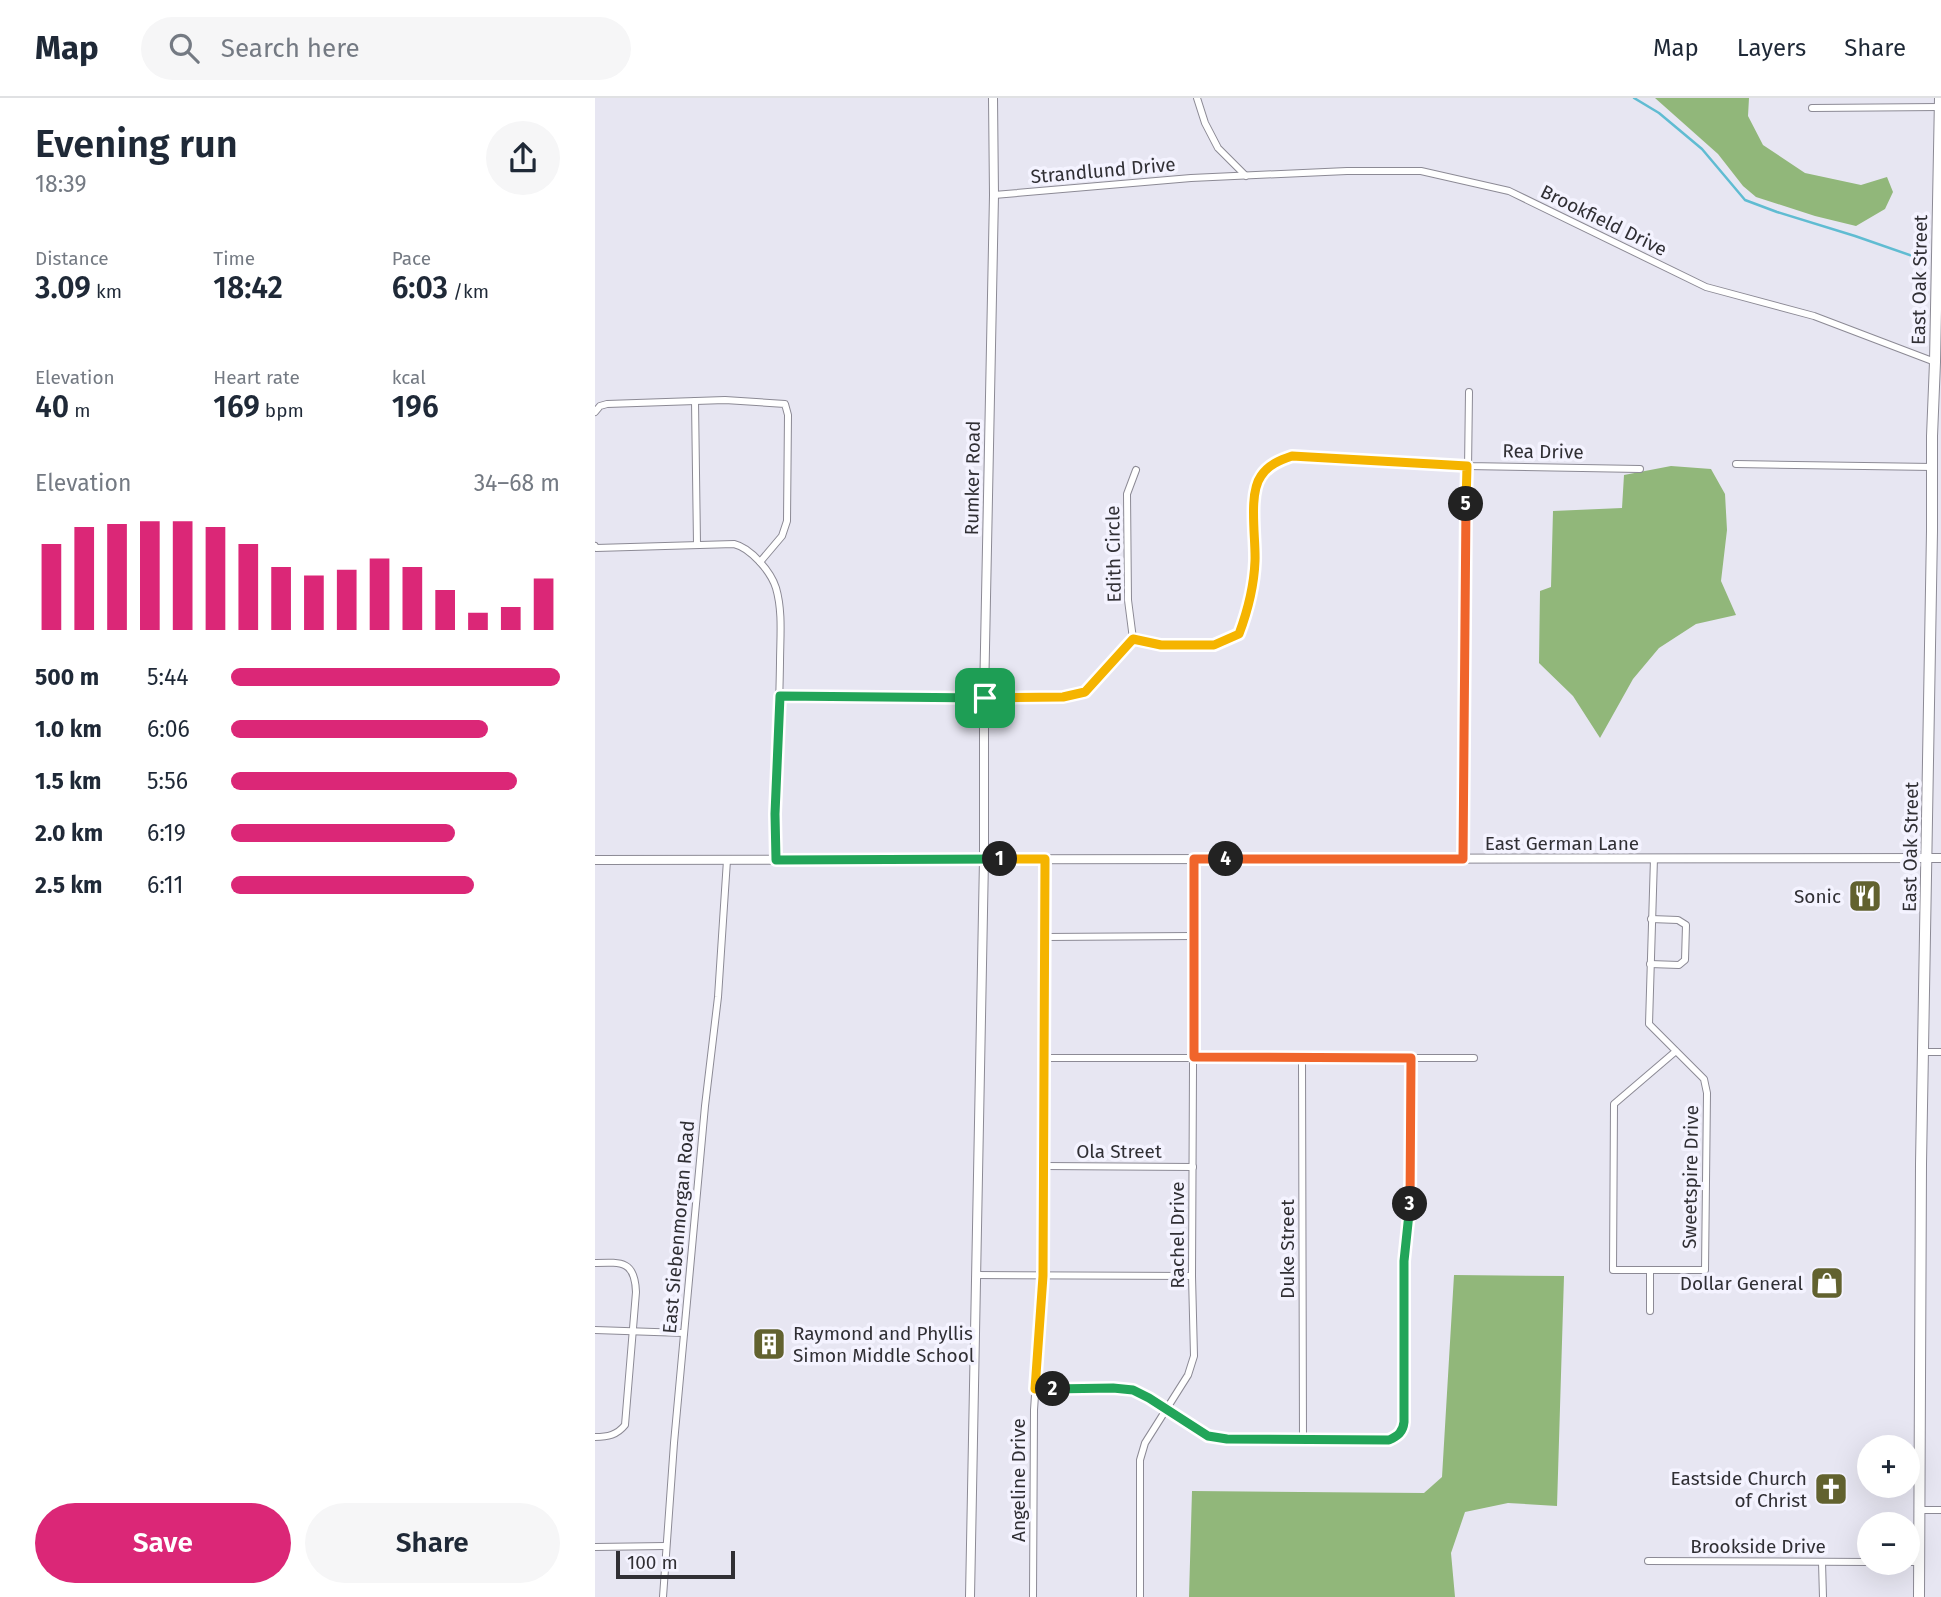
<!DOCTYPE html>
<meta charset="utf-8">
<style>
body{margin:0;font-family:"Fira Sans",sans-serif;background:#f6f6f7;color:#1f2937;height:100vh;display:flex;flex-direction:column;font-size:26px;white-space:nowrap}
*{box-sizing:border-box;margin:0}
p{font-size:23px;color:#747a83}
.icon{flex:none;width:38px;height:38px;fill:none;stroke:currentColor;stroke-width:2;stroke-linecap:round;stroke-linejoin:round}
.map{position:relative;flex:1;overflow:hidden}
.side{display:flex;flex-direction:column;background:#fff;width:595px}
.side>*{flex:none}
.buttons{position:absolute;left:1262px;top:1337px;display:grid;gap:14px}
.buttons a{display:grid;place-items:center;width:63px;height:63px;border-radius:50%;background:#fff;box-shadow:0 7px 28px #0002;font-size:35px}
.scale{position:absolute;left:21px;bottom:18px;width:119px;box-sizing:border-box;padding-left:7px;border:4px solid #302f34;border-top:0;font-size:19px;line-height:24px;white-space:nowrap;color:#302f34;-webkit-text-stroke:5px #f4f3ff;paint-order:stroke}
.pin{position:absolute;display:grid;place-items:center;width:60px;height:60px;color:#fff;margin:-30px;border-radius:14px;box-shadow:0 4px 10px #0006}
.km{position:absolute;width:35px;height:35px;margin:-18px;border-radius:50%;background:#222;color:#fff;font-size:19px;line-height:35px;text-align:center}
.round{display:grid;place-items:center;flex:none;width:74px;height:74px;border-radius:37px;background:#f6f6f7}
.headline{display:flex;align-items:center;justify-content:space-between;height:119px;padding:0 35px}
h1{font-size:38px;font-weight:600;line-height:52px}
.metrics{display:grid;grid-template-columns:repeat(3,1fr);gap:10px;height:119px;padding:7px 35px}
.metrics div{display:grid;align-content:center}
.metrics b{font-size:30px;font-weight:600}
.metrics small{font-size:19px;font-weight:400}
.metrics p{font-size:19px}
.chart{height:196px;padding:14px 35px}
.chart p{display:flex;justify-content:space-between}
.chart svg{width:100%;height:126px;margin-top:7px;stroke:#db2777;stroke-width:6}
.action{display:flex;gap:14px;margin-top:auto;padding:14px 35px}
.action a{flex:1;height:80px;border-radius:42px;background:#db2777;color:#fff;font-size:28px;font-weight:600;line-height:80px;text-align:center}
.action a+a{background:#f6f6f7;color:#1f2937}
ul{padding:0 35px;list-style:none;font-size:23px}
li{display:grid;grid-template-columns:112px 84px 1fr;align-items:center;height:52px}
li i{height:18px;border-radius:9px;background:#db2777}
header{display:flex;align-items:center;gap:42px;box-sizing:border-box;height:98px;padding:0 35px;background:#fff;border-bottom:2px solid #e0e1e3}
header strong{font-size:33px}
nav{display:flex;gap:38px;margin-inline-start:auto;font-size:24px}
.search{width:490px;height:63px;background:#f6f6f7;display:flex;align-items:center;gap:18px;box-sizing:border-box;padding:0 24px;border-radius:38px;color:#747a83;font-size:26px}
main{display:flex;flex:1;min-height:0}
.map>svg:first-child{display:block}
</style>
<header>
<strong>Map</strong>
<div class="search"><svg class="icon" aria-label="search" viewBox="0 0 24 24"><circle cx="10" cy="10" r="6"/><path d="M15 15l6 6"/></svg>Search here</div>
<nav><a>Map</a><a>Layers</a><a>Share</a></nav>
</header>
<main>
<section class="side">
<div class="headline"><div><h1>Evening run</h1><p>18:39</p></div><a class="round"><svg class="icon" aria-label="share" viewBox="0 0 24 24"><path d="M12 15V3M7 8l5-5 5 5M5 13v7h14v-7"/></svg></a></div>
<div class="metrics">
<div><p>Distance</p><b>3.09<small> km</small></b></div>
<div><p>Time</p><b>18:42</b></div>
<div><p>Pace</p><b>6:03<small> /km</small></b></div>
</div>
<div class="metrics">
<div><p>Elevation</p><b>40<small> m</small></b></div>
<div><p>Heart rate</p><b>169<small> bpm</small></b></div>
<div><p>kcal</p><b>196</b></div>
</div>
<div class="chart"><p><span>Elevation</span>34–68 m</p>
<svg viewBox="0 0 160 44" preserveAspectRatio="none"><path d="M5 44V14M15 44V8M25 44V7M35 44V6M45 44V6M55 44V8M65 44V14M75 44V22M85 44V25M95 44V23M105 44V19M115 44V22M125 44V30M135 44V38M145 44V36M155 44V26"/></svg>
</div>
<ul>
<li><b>500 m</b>5:44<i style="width:100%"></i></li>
<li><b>1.0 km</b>6:06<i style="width:78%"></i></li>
<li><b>1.5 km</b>5:56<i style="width:87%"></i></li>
<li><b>2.0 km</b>6:19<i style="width:68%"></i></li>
<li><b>2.5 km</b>6:11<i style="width:74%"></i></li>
</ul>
<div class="action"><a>Save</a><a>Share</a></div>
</section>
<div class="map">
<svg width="1346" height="1499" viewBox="0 0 1346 1499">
<rect width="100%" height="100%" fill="#e7e6f2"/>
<g fill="#91b77a">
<path d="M1060 0H1154L1153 18 1168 47 1210 75 1266 87 1292 79 1298 94 1290 111 1261 128 1220 118 1161 99 1148 88 1123 56Z"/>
<path d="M1076 368 1116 371 1130 396 1132 432 1126 483 1141 517 1101 526 1064 550 1038 581 1005 640 978 598 944 565 945 493 956 489 958 413 1027 410 1029 377Z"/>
<path d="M859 1177 969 1178 962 1408 913 1405 870 1414 856 1455 860 1499H594L597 1393 829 1395 847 1379Z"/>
</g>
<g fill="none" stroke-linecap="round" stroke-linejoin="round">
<path stroke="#60bcd2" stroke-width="2.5" d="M1039 0 1064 15 1107 51 1150 102 1182 114 1260 138 1329 162"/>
<defs>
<g id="minor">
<path d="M602 0 610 25 623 50 651 78"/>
<path d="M1217 10 1344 9"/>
<path d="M399 97 596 80 752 73H826L914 93 1111 189 1219 218 1340 264"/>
<path d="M100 303 102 446"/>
<path d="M0 314 5 308 12 306 130 302 190 306 193 317 192 423 187 438 165 464"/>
<path d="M1141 366 1338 369"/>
<path d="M0 448 1 450 139 446C156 450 176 474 181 490 188 514 185 541 185 565 184 631 180 696 181 762"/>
<path d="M538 541 566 547H619L644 536C653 512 659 489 660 463 661 440 653 396 666 378 673 367 685 362 697 358L872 368 1045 371"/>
<path d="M538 541 533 502 532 396 541 372"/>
<path d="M185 598 468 599 490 594 538 541"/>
<path d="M1059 760 1054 926 1109 981 1112 995 1110 1172H1018L1019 1006 1081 953"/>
<path d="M868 761 874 294"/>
<path d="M450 839 599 838"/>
<path d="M1055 866 1084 867 1090 862 1091 827 1083 822 1056 821"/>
<path d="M1328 954H1346"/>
<path d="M450 960H879"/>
<path d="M707 960 708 1342"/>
<path d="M449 1068 598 1069"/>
<path d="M0 1165C27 1164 40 1163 41 1194L30 1327C22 1337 13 1339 0 1339"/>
<path d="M381 1177 597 1178"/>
<path d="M1055 1213V1172"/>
<path d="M0 1232 89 1235"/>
<path d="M440 1291 518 1290 538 1292 554 1300 613 1338 632 1341 794 1342C803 1338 808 1334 809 1323V1163L815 1110 816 960"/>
<path d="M1324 1412H1346"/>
<path d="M0 1449 71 1448"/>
<path d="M1053 1463 1274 1464"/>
<path d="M1227 1464 1228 1499"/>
<path d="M1312 1464H1324"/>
<path d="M68 1499 79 1345 110 1008 123 899 132 762"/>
<path d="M438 1499 439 1312 448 1178 450 761"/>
<path d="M545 1499V1362L550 1345 593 1277 599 1258 597 1178 599 761"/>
</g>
<g id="tertiary">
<path d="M0 762 1346 760"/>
<path d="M375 1499 389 761V600L399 97 398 0"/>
</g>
<path id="trunk" d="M1324 1499 1326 1066 1337 433V338L1340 264 1345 0"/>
</defs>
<use href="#minor" stroke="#8c8a95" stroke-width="8"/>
<use href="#tertiary" stroke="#8c8a95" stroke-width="10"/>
<use href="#trunk" stroke="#8c8a95" stroke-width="12"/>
<use href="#minor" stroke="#fff" stroke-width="6"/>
<use href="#tertiary" stroke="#fff" stroke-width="8"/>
<use href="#trunk" stroke="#fff" stroke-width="10"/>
</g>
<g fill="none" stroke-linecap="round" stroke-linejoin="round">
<defs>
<path id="split-1" d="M390 600 185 598 180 716 181 762 405 761"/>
<path id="split-2" d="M405 761H450L448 1178 440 1291H458"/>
<path id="split-3" d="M458 1291 518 1290 538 1292 554 1300 613 1338 632 1341 794 1342C803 1338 808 1334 809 1324V1163L815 1106"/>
<path id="split-4" d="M631 761H599V959L816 960 815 1106"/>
<path id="split-5" d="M631 761H868L871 406"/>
<path id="split-6" d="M390 600 468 599 490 594 538 541 566 547H619L644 536C653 512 659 489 660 463 661 441 653 396 666 378 673 367 685 362 697 358L872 368 871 406"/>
</defs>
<use href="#split-1" stroke="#fff" stroke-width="14"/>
<use href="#split-2" stroke="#fff" stroke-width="14"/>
<use href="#split-3" stroke="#fff" stroke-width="14"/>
<use href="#split-4" stroke="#fff" stroke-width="14"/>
<use href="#split-5" stroke="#fff" stroke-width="14"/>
<use href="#split-6" stroke="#fff" stroke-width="14"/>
<use href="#split-1" stroke="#22a559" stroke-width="9"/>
<use href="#split-2" stroke="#f5b400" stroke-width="9"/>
<use href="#split-3" stroke="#22a559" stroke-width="9"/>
<use href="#split-4" stroke="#f0652b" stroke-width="9"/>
<use href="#split-5" stroke="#f0652b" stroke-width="9"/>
<use href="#split-6" stroke="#f5b400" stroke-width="9"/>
</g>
<defs>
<symbol id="restaurant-square" viewBox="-11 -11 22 22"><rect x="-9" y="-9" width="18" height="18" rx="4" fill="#62622f" stroke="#f4f3ff"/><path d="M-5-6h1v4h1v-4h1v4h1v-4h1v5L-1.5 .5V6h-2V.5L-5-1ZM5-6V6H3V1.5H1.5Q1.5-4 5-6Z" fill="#fff"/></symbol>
<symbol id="shop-square" viewBox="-11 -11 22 22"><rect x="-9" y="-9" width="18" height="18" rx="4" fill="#62622f" stroke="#f4f3ff"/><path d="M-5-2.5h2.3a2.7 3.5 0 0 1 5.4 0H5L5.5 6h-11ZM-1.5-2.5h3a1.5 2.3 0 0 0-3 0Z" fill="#fff"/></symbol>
<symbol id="building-square" viewBox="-11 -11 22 22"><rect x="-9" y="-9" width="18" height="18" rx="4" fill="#62622f" stroke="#f4f3ff"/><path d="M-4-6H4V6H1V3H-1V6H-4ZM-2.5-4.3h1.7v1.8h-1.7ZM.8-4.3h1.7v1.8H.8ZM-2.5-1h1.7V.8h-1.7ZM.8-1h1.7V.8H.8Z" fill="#fff"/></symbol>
<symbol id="church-square" viewBox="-11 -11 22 22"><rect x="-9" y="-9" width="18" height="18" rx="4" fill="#62622f" stroke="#f4f3ff"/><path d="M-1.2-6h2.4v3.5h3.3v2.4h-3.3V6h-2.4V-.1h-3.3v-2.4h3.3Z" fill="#fff"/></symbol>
</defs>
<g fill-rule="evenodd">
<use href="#restaurant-square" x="1251" y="779" width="38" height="38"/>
<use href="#shop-square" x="1213" y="1166" width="38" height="38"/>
<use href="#building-square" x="155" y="1227" width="38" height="38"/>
<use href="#church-square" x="1217" y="1372" width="38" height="38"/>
</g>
<g text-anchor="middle" stroke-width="7" stroke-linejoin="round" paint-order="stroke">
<g font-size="19" fill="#302f34" stroke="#f4f3ff">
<text transform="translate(508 72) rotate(-5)" y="7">Strandlund Drive</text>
<text transform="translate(1009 122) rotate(26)" y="7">Brookfield Drive</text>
<text transform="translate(1324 182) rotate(-89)" y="7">East Oak Street</text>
<text transform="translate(948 353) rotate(1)" y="7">Rea Drive</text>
<text transform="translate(377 380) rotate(-89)" y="7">Rumker Road</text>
<text transform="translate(518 456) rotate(-91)" y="7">Edith Circle</text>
<text x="967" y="752">East German Lane</text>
<text transform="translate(1315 749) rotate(-89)" y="7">East Oak Street</text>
<text x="524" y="1060">Ola Street</text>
<text transform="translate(1095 1079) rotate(-89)" y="7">Sweetspire Drive</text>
<text transform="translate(83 1129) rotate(-85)" y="7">East Siebenmorgan Road</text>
<text transform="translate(582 1137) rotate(-90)" y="7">Rachel Drive</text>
<text transform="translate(692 1151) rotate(-90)" y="7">Duke Street</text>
<text transform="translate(423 1382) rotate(-90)" y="7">Angeline Drive</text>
<text x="1163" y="1455">Brookside Drive</text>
</g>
<g font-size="19" fill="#302f34" stroke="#f4f3ff" text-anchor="end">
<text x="1246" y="805">Sonic</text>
<text x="1208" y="1192">Dollar General</text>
<text x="198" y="1242" text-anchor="start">Raymond and Phyllis<tspan x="198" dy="22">Simon Middle School</tspan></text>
<text x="1212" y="1387">Eastside Church<tspan x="1212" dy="22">of Christ</tspan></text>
</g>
</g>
</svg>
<div class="buttons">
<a>+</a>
<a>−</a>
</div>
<div class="scale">100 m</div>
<div class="pin" style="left:390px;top:600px;background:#1e9e55"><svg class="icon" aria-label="arrive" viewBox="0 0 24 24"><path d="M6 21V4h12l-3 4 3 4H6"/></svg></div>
<b class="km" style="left:405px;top:761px">1</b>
<b class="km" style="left:458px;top:1291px">2</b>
<b class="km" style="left:815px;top:1106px">3</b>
<b class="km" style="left:631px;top:761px">4</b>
<b class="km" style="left:871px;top:406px">5</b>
</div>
</main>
